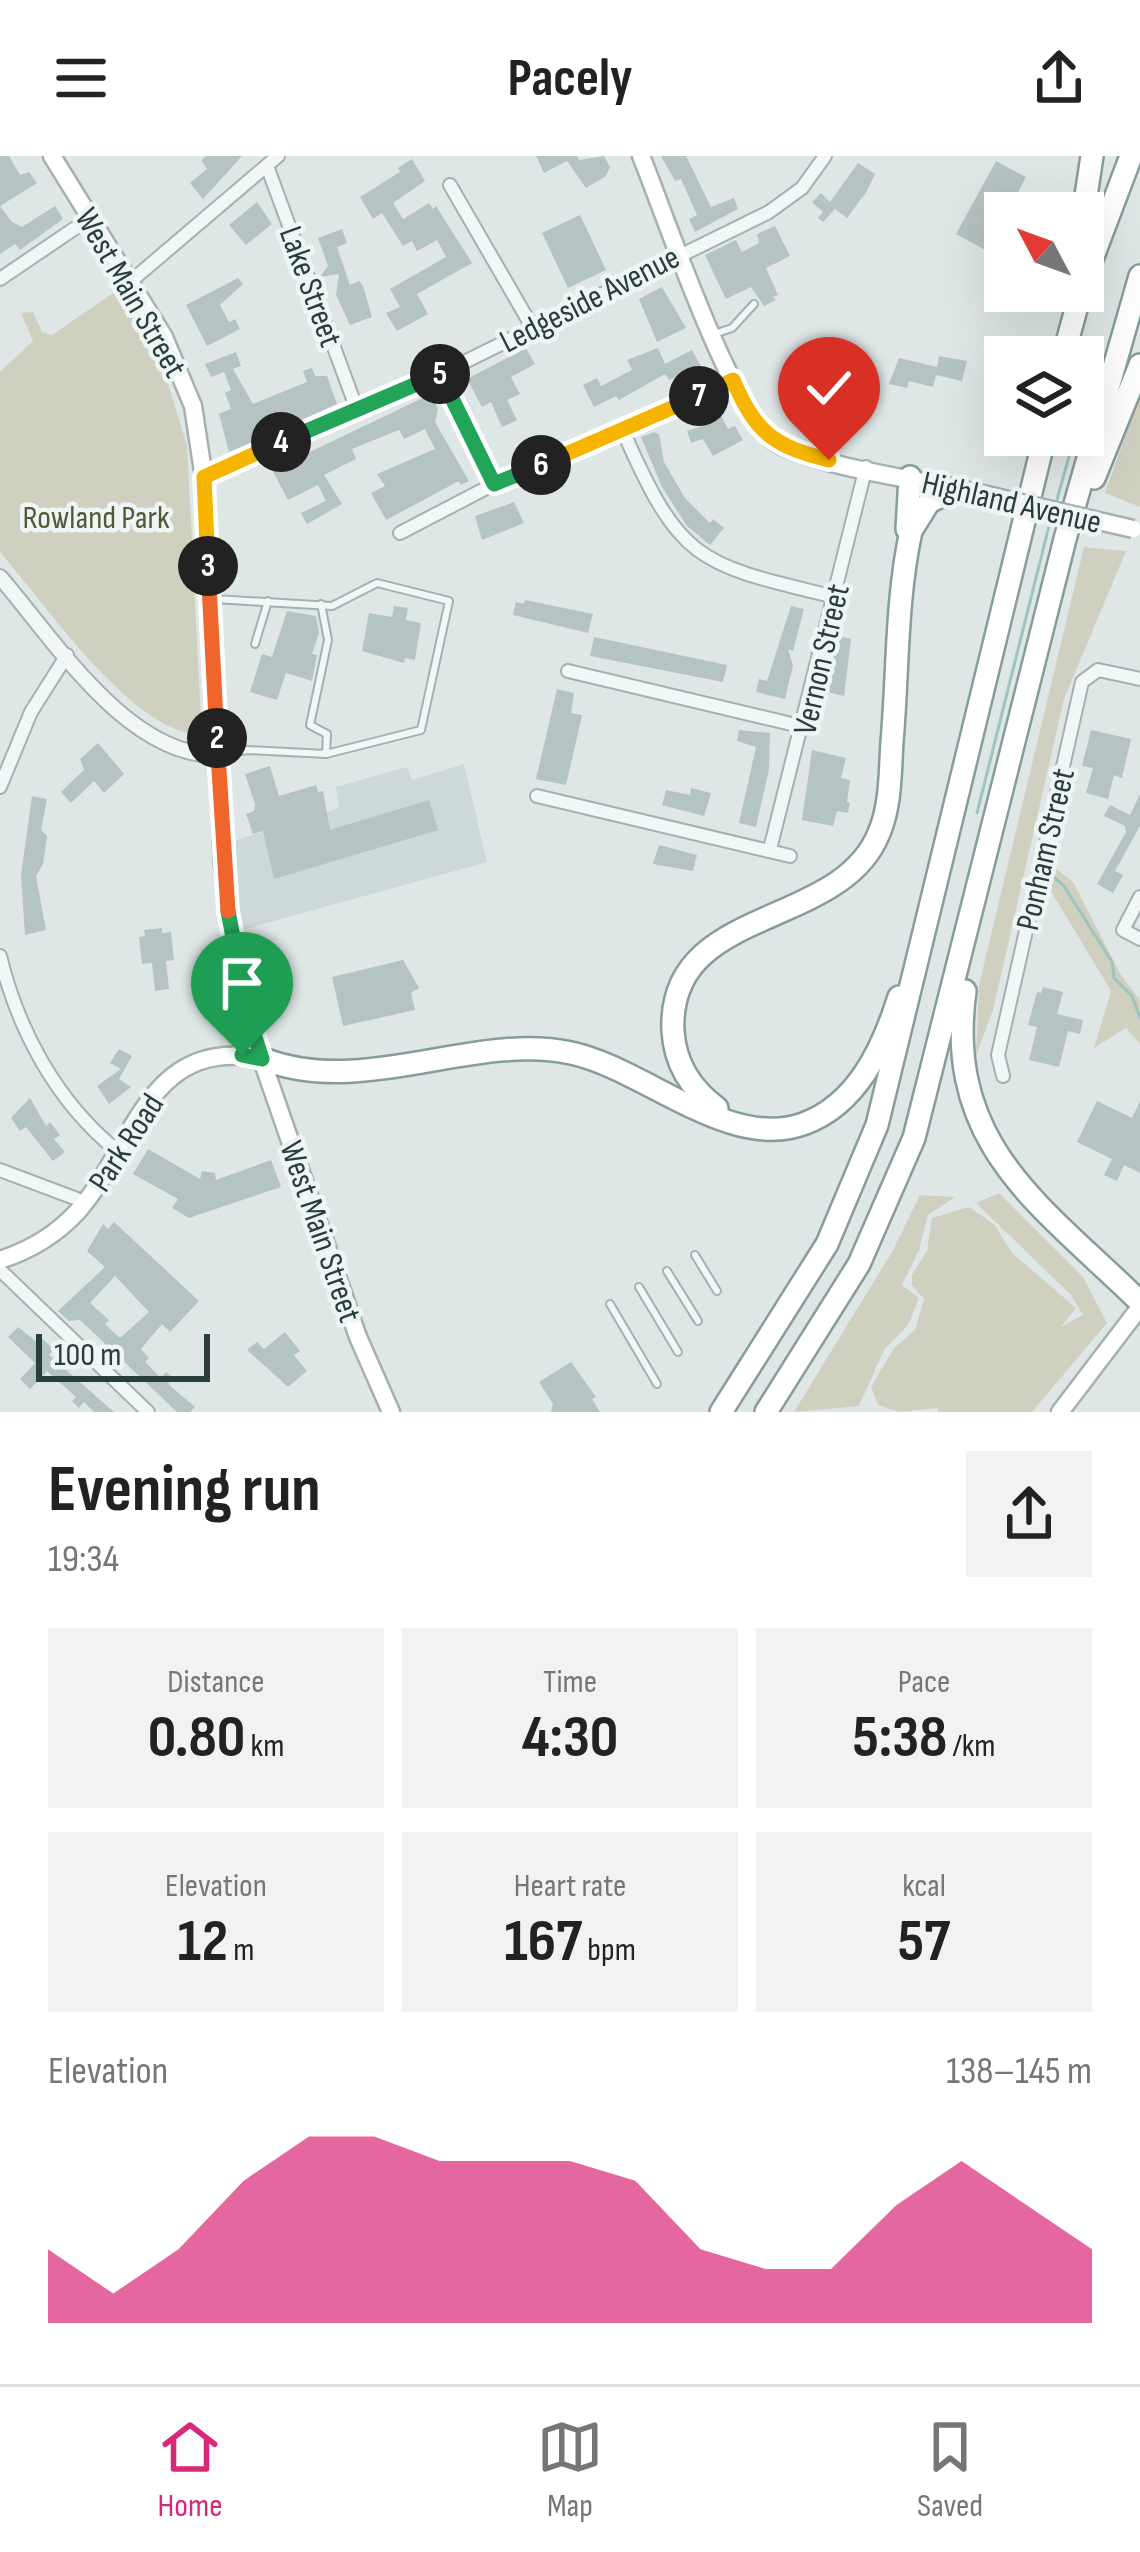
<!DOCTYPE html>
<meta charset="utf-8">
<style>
body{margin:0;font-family:"Sofia Sans Condensed",sans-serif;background:#f2f2f2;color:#222;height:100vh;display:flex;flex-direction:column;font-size:45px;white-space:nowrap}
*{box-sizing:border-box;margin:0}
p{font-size:39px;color:#767676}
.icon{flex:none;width:66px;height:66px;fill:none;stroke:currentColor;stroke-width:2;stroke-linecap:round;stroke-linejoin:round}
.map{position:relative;height:1256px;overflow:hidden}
.sheet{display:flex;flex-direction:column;background:#fff;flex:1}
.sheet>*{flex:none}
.needle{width:78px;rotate:311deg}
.controls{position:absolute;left:984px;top:36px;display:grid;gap:24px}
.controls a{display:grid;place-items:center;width:120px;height:120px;border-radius:0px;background:#fff;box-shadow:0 12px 48px #0002;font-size:60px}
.scale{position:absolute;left:36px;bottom:30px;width:174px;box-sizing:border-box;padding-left:12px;border:6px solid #293d3c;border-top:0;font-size:33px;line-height:42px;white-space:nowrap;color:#293d3c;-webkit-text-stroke:9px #eef5f4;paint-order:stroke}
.pin{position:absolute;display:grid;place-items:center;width:102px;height:102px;color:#fff;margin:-123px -51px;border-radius:50% 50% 50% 0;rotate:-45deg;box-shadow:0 0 12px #0007}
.pin .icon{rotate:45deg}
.km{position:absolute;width:60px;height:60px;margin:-30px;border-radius:50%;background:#222;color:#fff;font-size:33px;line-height:60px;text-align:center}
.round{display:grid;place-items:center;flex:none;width:126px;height:126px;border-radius:0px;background:#f2f2f2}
.summary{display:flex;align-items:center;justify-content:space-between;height:204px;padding:0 48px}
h1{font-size:66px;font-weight:700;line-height:90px}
.figures{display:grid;grid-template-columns:repeat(3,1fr);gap:18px;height:204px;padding:12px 48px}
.figures div{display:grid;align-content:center;border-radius:0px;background:#f2f2f2;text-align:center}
.figures b{font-size:60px;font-weight:700}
.figures small{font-size:33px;font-weight:400}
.figures p{font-size:33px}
.chart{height:336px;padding:24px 48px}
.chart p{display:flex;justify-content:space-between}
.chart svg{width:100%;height:216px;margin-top:12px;fill:#db2777;opacity:.7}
header{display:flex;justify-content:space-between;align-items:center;height:156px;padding:0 48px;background:#fff;font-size:54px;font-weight:700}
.menu{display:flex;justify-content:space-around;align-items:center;height:168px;border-top:3px solid #e0e0e0;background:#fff;font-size:33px;color:#767676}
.menu a{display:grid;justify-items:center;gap:6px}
.menu .current{color:#db2777}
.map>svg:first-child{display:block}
</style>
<header><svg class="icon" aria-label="menu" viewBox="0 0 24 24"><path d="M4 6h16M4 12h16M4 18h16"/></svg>Pacely<svg class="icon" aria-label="share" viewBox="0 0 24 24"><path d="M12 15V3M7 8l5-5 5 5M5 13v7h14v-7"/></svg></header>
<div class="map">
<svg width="1140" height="1256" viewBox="0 0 1140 1256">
<rect width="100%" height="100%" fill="#dfe7e6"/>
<path fill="#cdd9d8" d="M464 608 487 706 231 777 221 689 339 652 336 631 407 611 412 624Z"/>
<g fill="#cfd0c0">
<path d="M116 135 163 212 187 289 201 562 188 577C123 562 44 447 0 396V216L33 185 21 157 33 156 42 176 52 179Z"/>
<path d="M1140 239V351L1105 337Z"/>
<path d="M1084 391 1126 395 1064 543 993 854 976 900 979 829Z"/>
<path d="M1050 708 1073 726 1121 819 1140 844V888L1126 872 1094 892 1111 835 1046 727Z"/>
<path d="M999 1037 1083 1121 1107 1167 1032 1256H938V1252L899 1256 878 1249 871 1231 894 1192 915 1174 924 1143 912 1129V1119L927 1095 932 1062 969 1051 995 1069 1011 1096 1076 1152 1061 1171 1083 1159 1071 1139 976 1047Z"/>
<path d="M920 1039 955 1041 928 1059 919 1094 902 1129 919 1142 908 1169 884 1194 859 1250 794 1256 892 1096Z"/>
</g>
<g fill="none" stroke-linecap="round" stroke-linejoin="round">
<g stroke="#9cc5be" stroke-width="3">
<path d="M1056 347 1075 279"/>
<path d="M977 657 1051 362"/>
<path d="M1051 719 1064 730 1112 806 1114 822 1132 840 1140 862"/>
</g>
</g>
<g fill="#b6c3c3" fill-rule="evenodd">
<path d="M0 0H9L20 19 29 16 37 27 0 50 12 66 22 71 55 50 63 63 20 94 15 88 0 98Z"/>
<path d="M206 0H242L203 43 190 27 207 13 201 4Z"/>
<path d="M536 0H577L579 4 604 0 610 11 606 20 586 32 567 5 544 17Z"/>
<path d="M661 0H686L711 51 734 42 738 53 695 76 689 63 697 59 681 23 675 25Z"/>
<path d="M412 3 425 25 393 47 403 63 429 47 433 53 436 50 472 107 417 138 428 158 397 175 386 157 400 151 390 133 446 101 437 84 417 95 412 85 403 90 382 57 373 63 360 41 400 16 398 12Z"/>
<path d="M996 5 1026 21 1012 48 1029 57H1005V88L998 101 956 78Z"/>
<path d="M858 7 875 18 867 35 847 62 835 53 823 66 818 62 823 56 812 46 821 37 830 46Z"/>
<path d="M257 46 272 68 246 89 229 69Z"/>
<path d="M580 59 606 114 568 132 542 77Z"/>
<path d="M775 70 790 100 766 112 778 139 773 141 776 144 764 150 751 131 726 143 705 99 736 84 742 96 759 87 757 78Z"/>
<path d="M342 73 347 87 337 91 341 103 350 129 359 125 363 130 372 161 350 169 336 139 339 118 320 121 328 110 318 82Z"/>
<path d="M238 122 243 128 220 149 229 166 235 163 240 173 207 190 186 149Z"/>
<path d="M662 131 686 172 657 186 639 143Z"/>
<path d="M526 192 535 208 511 221 520 238 507 244 517 264 502 271 491 246 482 251 467 223Z"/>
<path d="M658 192 665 208 692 194 702 212 669 224 665 218 619 244 616 240 594 251 583 229 597 222 601 230 632 214 627 204Z"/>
<path d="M236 196 241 210 233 213 253 248 307 226 303 215 312 212 315 220H327L337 248 276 275 274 269 257 276 261 284 229 296 219 258 231 253 225 237 231 234 224 216 211 221 205 208Z"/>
<path d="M939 200 967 205 962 225 936 219 933 231 909 225 907 232 889 228 899 202 937 211Z"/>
<path d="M431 238 438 253 435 266 469 325 460 329 459 325 386 364 371 337 385 330 377 318 435 293 425 273 404 283 399 274 352 293 356 303 324 319 342 348 307 368 301 357 326 345 318 329 288 344 272 314Z"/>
<path d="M715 248 728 273 735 270 743 284 713 300 703 283 691 287 687 275 702 270 696 258Z"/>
<path d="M654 276 659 278 664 306 685 342 710 367 713 363 724 372 710 389 687 370 662 331 641 281Z"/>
<path d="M514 346 524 367 482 384 475 360Z"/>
<path d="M525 444 593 458 588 477 513 459 516 446 524 448Z"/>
<path d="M394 450 408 452 406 464 421 467 415 504 405 502 404 507 362 495 369 457 392 461Z"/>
<path d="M791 450 804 453 793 495 788 493 793 509 785 543 756 536 759 523 767 525Z"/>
<path d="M287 455 316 460 319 477 312 498 317 499 312 525 286 517 277 544 250 536 262 498 272 501Z"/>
<path d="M839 480 851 483 844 540 827 536 831 522 827 521Z"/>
<path d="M594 481 727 509 723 526 590 500Z"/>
<path d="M557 533 574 537 571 557 582 559 566 629 536 623Z"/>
<path d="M739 574 770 577 769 613 756 671 739 667 756 591 737 585Z"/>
<path d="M1091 574 1131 583 1122 622 1114 619 1108 643 1086 637 1093 612 1082 610Z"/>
<path d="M98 587 124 618 104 637 94 625 71 647 61 636 84 614 80 603Z"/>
<path d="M812 594 846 602 841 622 850 624 847 646 850 647 848 657 837 655 833 670 802 664Z"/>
<path d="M270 610 279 640 316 629 318 636 323 635 330 674 429 644 438 674 274 723 263 675 253 678 246 658 254 655 255 648 245 618Z"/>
<path d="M691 632 711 637 704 660 662 649 666 634 690 639Z"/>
<path d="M1140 638V670L1115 715 1123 719 1113 737 1097 728 1126 676 1125 670 1104 660 1110 649 1130 659Z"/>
<path d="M32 640 47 643 41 674 47 680 43 708 36 720 46 774 25 779 21 719Z"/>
<path d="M659 689 697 699 693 715 653 708Z"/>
<path d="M162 772V777L171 776 174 804 166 805 169 833 155 835 152 807 142 808 139 781 145 780 144 774Z"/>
<path d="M403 804 419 832 411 837 415 854 343 870 332 821Z"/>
<path d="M1043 831 1063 836 1057 858 1083 864 1080 878 1068 875 1059 911 1029 904 1037 871 1028 869 1037 836 1041 837Z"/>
<path d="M119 893 132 900 119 923 131 931 109 948 97 930 121 913 110 907Z"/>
<path d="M30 942 46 970 50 966 60 979 54 983 65 996 53 1005 26 971 20 975 11 962Z"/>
<path d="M1097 945 1132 962 1140 945V1017L1124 1009 1117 1025 1104 1019 1112 1003 1077 986Z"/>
<path d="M148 993 200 1023 202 1015 215 1017 216 1024 271 1004 281 1031 189 1062 172 1052 178 1043 133 1018Z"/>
<path d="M114 1066 199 1145 170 1176 162 1168 141 1193 149 1202 145 1206 161 1222 166 1216 173 1222 168 1228 195 1251 190 1256H177L80 1164 69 1165 58 1155 105 1111 87 1095 103 1068 108 1073ZM115 1120 149 1156 120 1182 105 1168 109 1164 90 1147Z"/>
<path d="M18 1171 38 1187 42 1183 54 1193 49 1199 114 1256H94L84 1246 79 1252 72 1245 76 1241 47 1215 30 1233 20 1223 35 1207 8 1181Z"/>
<path d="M285 1176 300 1195 294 1199 307 1215 288 1231 247 1194 257 1186 264 1193Z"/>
<path d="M571 1206 596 1241 592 1243 600 1256H551L553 1248 539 1226Z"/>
</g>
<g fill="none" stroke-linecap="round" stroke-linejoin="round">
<defs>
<g id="service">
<path d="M714 178 732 172 754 148"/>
<path d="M214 443 332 450 377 427 449 445 421 574 326 598 247 594 219 599"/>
<path d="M321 448 328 484 310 569 327 578 326 598"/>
<path d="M255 488 268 445"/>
<path d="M695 1099 717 1135"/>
<path d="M667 1115 698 1165"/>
<path d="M639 1131 678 1196"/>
<path d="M610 1148 657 1228"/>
</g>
<g id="minor">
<path d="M267 10 356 251"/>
<path d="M450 29 531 169"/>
<path d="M0 123 90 62"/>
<path d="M130 126 278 0"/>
<path d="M440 218 494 328"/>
<path d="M623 275C681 407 698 408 835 441"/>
<path d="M204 321 440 218 769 56 802 32 825 0"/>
<path d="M400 377 494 328 733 224"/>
<path d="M568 515 804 571"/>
<path d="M0 631 31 556 67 499"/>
<path d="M537 640 790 700"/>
<path d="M770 693 866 311"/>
<path d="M1140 741 1123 774 1140 783"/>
<path d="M0 800C18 874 56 945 116 994"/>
<path d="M1003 920 998 899 1082 526 1098 514 1140 523"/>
<path d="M0 1014 85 1046"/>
<path d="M0 1114 148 1256"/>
</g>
<path id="tertiary" d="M0 421C53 482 128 602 218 599"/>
<g id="secondary">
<path d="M52 0 164 181 193 250 205 329 223 710 235 800 254 881 358 1181 391 1256"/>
<path d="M641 0C665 58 732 261 778 288 818 311 933 326 983 338"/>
<path d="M0 1104C31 1094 56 1079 78 1055 135 990 148 879 263 903"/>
<path d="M1060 1256 1140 1151"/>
</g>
<g id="motorway">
<path d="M1083 60 1092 0"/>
<path d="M1083 127 1131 0"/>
<path d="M1063 201 1081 135"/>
<path d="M1094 322 1140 209"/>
<path d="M907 373 910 321"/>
<path d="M965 835C944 990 1041 1049 1140 1146"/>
<path d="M263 903C365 942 473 876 571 897 643 912 729 995 803 968 857 949 883 892 899 841"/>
<path d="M717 952C691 933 675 908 673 875 667 748 840 775 879 677 891 649 890 616 892 586 898 517 896 443 911 375L929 346 957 332"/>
<path d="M721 1256 827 1088 877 969 1045 279"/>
<path d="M766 1256 859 1108 914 982 1065 383 1140 120"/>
</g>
</defs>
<use href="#service" stroke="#a5b1b0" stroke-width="10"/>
<use href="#minor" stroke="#a5b1b0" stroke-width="16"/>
<use href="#tertiary" stroke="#a5b1b0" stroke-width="18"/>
<use href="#secondary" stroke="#a5b1b0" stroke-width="21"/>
<use href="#motorway" stroke="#879d9b" stroke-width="26"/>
<use href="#service" stroke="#f1f6f6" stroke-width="6"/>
<use href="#minor" stroke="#f1f6f6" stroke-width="12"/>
<use href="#tertiary" stroke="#f1f6f6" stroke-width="14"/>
<use href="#secondary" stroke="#fff" stroke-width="16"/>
<use href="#motorway" stroke="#fff" stroke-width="21"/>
<defs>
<path id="secondary-bridge" d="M983 338 1133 373"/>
</defs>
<use href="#secondary-bridge" stroke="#a5b1b0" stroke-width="21" stroke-linecap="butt"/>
<use href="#secondary-bridge" stroke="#fff" stroke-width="16"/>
</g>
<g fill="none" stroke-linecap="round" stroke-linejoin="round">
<defs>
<path id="split-1" d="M228 755 248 859 262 903 242 899"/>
<path id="split-2" d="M217 582 228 755"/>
<path id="split-3" d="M208 410 217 582"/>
<path id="split-4" d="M208 410 204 321 281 286"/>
<path id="split-5" d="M281 286 440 218"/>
<path id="split-6" d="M440 218 494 328 541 309"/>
<path id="split-7" d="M541 309 699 240"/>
<path id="split-8" d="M699 240 733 224C756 277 773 290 829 304"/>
</defs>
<use href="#split-1" stroke="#fff" stroke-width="24"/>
<use href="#split-2" stroke="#fff" stroke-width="24"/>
<use href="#split-3" stroke="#fff" stroke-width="24"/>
<use href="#split-4" stroke="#fff" stroke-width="24"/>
<use href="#split-5" stroke="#fff" stroke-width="24"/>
<use href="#split-6" stroke="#fff" stroke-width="24"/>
<use href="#split-7" stroke="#fff" stroke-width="24"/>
<use href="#split-8" stroke="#fff" stroke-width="24"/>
<use href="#split-1" stroke="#22a559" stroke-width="15"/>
<use href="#split-2" stroke="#f0652b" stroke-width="15"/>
<use href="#split-3" stroke="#f0652b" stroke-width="15"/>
<use href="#split-4" stroke="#f5b400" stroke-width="15"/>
<use href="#split-5" stroke="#22a559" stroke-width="15"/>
<use href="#split-6" stroke="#22a559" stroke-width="15"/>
<use href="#split-7" stroke="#f5b400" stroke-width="15"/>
<use href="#split-8" stroke="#f5b400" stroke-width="15"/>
</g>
<g text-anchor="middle" stroke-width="9" stroke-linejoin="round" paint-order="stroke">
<g font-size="33" fill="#293d3c" stroke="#eef5f4">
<text transform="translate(312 130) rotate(70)" y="12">Lake Street</text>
<text transform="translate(132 136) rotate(60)" y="12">West Main Street</text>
<text transform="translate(589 142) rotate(-27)" y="12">Ledgeside Avenue</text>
<text transform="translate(1012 345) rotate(13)" y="12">Highland Avenue</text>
<text transform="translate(820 503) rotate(-77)" y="12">Vernon Street</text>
<text transform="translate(1044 693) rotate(-77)" y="12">Ponham Street</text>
<text transform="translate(125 986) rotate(-57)" y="12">Park Road</text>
<text transform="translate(322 1075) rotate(71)" y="12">West Main Street</text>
</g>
<g font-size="33" fill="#535837" stroke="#eef5f4">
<text x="96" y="372">Rowland Park</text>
</g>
</g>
</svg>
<div class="controls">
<a><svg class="needle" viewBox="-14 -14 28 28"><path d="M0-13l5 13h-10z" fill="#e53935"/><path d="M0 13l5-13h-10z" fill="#767676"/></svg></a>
<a><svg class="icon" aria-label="layers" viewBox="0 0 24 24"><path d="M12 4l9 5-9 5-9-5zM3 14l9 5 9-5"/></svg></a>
</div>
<div class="scale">100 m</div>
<div class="pin" style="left:242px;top:899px;background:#1e9e55"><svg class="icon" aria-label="arrive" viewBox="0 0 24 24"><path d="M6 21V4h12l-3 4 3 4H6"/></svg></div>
<div class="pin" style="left:829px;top:304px;background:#d93025"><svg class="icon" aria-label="check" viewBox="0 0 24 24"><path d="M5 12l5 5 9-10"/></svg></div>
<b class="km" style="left:217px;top:582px">2</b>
<b class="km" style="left:208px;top:410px">3</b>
<b class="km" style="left:281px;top:286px">4</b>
<b class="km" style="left:440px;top:218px">5</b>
<b class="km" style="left:541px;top:309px">6</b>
<b class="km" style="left:699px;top:240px">7</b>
</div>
<section class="sheet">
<div class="summary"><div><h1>Evening run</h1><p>19:34</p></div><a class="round"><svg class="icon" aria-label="share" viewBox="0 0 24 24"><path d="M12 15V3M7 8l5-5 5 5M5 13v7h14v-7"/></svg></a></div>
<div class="figures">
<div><p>Distance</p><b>0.80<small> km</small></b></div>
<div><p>Time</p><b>4:30</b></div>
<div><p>Pace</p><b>5:38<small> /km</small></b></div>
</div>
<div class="figures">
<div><p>Elevation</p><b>12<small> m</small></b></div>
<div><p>Heart rate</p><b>167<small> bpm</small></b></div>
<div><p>kcal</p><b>57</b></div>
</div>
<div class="chart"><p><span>Elevation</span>138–145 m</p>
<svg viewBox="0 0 160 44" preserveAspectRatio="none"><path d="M0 44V29L10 38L20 29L30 15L40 6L50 6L60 11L70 11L80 11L90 15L100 29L110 33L120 33L130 20L140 11L150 20L160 29V44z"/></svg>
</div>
</section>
<nav class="menu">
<a class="current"><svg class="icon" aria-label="home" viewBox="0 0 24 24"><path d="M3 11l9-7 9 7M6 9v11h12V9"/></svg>Home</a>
<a><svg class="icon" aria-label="map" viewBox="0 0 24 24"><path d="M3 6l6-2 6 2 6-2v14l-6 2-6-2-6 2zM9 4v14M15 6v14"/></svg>Map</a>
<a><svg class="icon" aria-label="saved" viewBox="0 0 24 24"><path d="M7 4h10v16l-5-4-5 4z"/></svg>Saved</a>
</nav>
